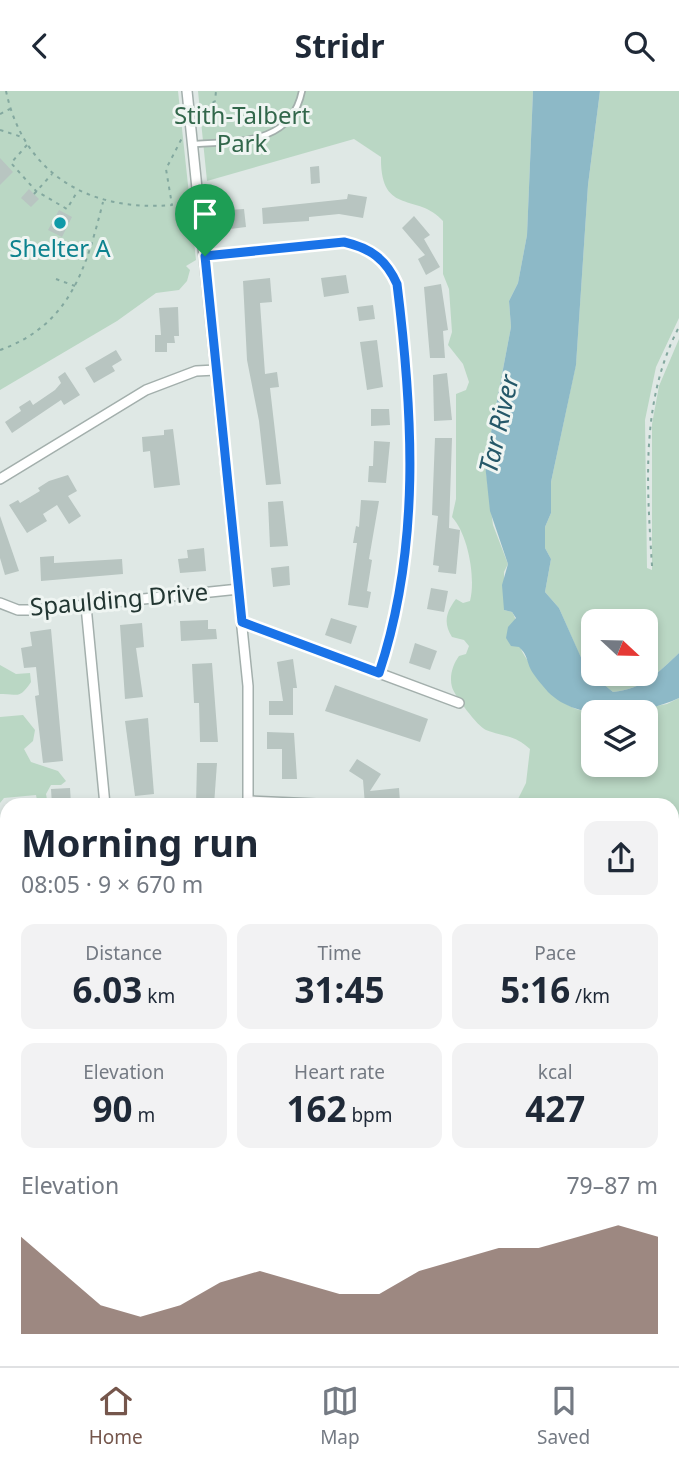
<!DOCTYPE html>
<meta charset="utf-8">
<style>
body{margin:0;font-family:"Noto Sans",sans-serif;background:#f2f2f3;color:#1f2937;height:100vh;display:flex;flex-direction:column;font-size:26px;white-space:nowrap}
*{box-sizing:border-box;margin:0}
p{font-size:23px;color:#747a83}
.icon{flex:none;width:38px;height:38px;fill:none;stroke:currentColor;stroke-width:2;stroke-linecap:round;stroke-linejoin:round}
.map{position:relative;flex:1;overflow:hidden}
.side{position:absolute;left:0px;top:707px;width:679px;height:569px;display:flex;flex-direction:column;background:#fff;border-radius:21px 21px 0 0;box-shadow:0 4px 10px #0003}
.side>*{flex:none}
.needle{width:46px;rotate:112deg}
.tools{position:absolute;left:581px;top:518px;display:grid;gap:14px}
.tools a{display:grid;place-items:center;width:77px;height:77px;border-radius:14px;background:#fff;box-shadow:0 4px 10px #0003;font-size:35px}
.pin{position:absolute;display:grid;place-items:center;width:60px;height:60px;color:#fff;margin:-72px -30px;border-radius:50% 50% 50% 0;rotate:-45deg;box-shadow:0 0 7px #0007}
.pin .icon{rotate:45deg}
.round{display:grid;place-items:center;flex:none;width:74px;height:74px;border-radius:14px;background:#f2f2f3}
.head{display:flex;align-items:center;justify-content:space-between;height:119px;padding:0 21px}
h1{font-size:38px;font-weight:700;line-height:52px}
.figures{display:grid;grid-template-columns:repeat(3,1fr);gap:10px;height:119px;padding:7px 21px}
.figures div{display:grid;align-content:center;border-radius:14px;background:#f2f2f3;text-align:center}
.figures b{font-size:35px;font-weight:700}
.figures small{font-size:19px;font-weight:400}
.figures p{font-size:19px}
.chart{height:196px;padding:14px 21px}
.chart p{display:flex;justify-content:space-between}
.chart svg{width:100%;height:126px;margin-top:7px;fill:#75564c;opacity:.7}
header{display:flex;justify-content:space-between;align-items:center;height:91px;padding:0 21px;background:#fff;font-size:32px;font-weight:700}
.tab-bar{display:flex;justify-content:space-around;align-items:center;height:98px;border-top:2px solid #e0e1e3;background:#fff;font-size:19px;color:#747a83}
.tab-bar a{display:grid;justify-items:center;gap:4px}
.tab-bar .active{color:#75564c}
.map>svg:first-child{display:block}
</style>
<header><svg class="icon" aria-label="back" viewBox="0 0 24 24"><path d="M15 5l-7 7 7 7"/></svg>Stridr<svg class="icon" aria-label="search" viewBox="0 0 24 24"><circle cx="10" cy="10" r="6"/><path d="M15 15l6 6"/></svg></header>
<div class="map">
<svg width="679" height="1275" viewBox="0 0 679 1275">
<rect width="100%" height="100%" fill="#dfe8e5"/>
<g fill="#bad7c4" fill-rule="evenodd">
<path d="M0 0H178L196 169 186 175 190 179 187 190 179 199 156 202 117 230 0 299Z"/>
<path d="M198 0H533L527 144 518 192 509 210 511 236 485 373 493 434 508 473 504 481V519L512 521C519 531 515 542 519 553 524 570 558 611 576 618 584 621 595 620 603 621H593V674H646V621H624L667 613 679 607V1185L672 1181V714H515L526 692 530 658C514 643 503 646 486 639 478 636 454 604 452 596 449 585 453 573 459 565L466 563 469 555 464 549 452 546C443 532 446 521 456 508L463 512 470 510C476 487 468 443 452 426L456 408V303L466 299 469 291 463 273 448 254 452 241 449 198 443 183V130C418 101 380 126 381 66L354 48 207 90Z"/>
<path d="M600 0H679V227L656 276 645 329 647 477 652 479V333L659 295 679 248V562C658 582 643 598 613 601L587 581 559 517 545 501 551 468 545 457V436L551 422V391L576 273 588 94ZM593 530H646V583H593Z"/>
<path d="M0 574 16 583 30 582 31 591C18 610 18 602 0 603Z"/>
<path d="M23 624 35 639 33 650 24 658 31 671 58 680 66 690 61 694H51L46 703 48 714H38L36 704 4 707 0 712V626Z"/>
<path d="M0 911 7 926V1182L0 1173Z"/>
<path d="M7 1215V1254L0 1250V1228Z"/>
</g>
<path fill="#8db9c7" d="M533 0H600L588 94 576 274 551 391V422L545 436V457L551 468 545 501 559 517 587 580 613 601C643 598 658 582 679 562V607C642 624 580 633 548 601 543 595 535 586 531 579 526 569 528 564 519 556L511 555 506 547 508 536 516 527 512 521 504 519 502 494 508 473 490 420 485 373 511 236 509 210 518 192 527 144Z"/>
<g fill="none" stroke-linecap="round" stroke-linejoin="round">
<g stroke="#8db9c7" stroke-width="3.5">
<path d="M0 980 7 989"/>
<path d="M672 1078 679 1086"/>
</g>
</g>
<g fill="#b8c5c1">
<path d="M0 67 13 81 0 94Z"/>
<path d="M319 75 320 92 311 93 310 76Z"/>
<path d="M29 98 39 108 31 116 21 107Z"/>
<path d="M348 103 367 106 363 127 339 123 309 126V130L263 133 262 117 347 108Z"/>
<path d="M244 118 246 136 230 138 229 119Z"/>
<path d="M59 119 72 126 62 146 48 139Z"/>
<path d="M414 125 430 144 424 148 440 176 426 184 418 168 425 164 402 137Z"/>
<path d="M346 184 349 202 324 206 321 187Z"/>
<path d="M270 187 272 211 260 212 265 283 277 281 279 296 270 297 281 393 266 394 259 330 247 269 243 190Z"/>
<path d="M441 193 448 239 443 240 445 267H430L424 196Z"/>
<path d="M373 214 375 228 359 230 357 216Z"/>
<path d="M178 216 179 245H174L175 252H167V261H155V244H161L159 217Z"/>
<path d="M377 249 383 296 367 299 360 251Z"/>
<path d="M116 259 122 269 112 275 115 280 94 292 85 277Z"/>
<path d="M65 281 80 304 64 314 61 309 12 342 5 331 21 320 19 316 30 309 33 314 55 299 61 292 58 286Z"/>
<path d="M447 282 452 329 434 330 433 284Z"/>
<path d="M371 318H389L390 334 371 335Z"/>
<path d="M173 338 180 394 154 397 150 360 143 361 142 346 164 344V339Z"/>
<path d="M435 347H452L449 437 460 439 456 483 438 481 439 475 433 474 438 425 432 424Z"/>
<path d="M374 350 390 351 386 392 368 391 369 375H373Z"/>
<path d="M68 384 77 400 68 405 81 425 69 433 57 414 43 423 47 430 27 442 9 414 18 409 20 412 40 400 38 397 49 390Z"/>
<path d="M361 409 379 410 369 468 372 469 367 500 371 501 368 517 348 514 357 452H353L356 435 359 436Z"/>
<path d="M283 410 288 455 270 456 268 411Z"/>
<path d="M0 425 19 480 5 484 0 467Z"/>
<path d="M204 457 206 480 180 482 178 468 188 467 187 459Z"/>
<path d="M54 465V472L122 468 123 483 41 490 40 466Z"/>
<path d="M289 475 290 494 273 496 271 477Z"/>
<path d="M431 497 448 500 444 521 427 518Z"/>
<path d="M331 527 357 535 351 553 325 544Z"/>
<path d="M208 529V538H216L217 548 181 550 180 530Z"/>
<path d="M142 532 144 556 136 557 143 606 125 608 120 534Z"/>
<path d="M51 538 63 670 43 672 35 605 39 604 36 576 24 577 21 557 32 555 30 541Z"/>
<path d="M415 552 437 560 430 579 409 572Z"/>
<path d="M293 568 297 597H293V624H269V610H283L277 571Z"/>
<path d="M212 572 218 651H200L199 612H194L192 573Z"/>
<path d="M335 594 428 628 420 651 325 620Z"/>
<path d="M148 627 154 703 135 705 125 630Z"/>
<path d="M267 641 294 642 297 688H282V658H267Z"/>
<path d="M357 668 381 683 370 700 399 697 400 711 365 714 363 689 349 680Z"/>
<path d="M197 672H217L214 714H196Z"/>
<path d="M70 697 71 714H52L51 698Z"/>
</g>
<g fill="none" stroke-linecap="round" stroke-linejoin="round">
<defs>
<path id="lane" d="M193 53C238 50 291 54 302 0"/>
<g id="street">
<path d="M187 0 248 595V714"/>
<path d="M205 165 344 151C370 157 386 168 397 193 413 323 421 456 379 582"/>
<path d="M0 388 146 299 196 280 216 279"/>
<path d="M0 512 18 519H38L239 498"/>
<path d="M86 515 105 714"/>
<path d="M242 531 459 612"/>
<path d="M248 710 339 714"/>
<path d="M0 765 7 764"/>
<path d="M0 1262 7 1266"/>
<path d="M12 1269 23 1275"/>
<path d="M430 1269 434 1275"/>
<path d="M627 1269 631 1275"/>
<path d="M240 1275 260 1269"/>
</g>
</defs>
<use href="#lane" stroke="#a3afac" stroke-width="8"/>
<use href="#street" stroke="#a3afac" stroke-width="12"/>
<g stroke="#83a89f" stroke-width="2" stroke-dasharray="3.5 5" stroke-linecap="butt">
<path d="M6 0C24 84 90 121 172 114L166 78 182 47"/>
<path d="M199 22 215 10 216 0"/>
<path d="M0 23 10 18"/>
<path d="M0 39 22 46"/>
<path d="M27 54 11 72 36 100 67 118 77 101"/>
<path d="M34 103 52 83"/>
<path d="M56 188 75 195"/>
<path d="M0 259C70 234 86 178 103 111"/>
<path d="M652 475C647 395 640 310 679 236"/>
</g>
<use href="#lane" stroke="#fff" stroke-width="4.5"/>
<use href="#street" stroke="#fff" stroke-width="9"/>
</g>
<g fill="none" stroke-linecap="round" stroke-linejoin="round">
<defs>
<path id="route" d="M344 151C370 157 386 168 397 193 413 322 421 456 379 582L242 531 205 165Z"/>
</defs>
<use href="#route" stroke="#fff" stroke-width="14"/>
<use href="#route" stroke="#1a73e8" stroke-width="9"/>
</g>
<circle fill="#0f9aa8" stroke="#eff5f2" stroke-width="2.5" cx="60" cy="132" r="7"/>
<g text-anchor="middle" stroke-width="6" stroke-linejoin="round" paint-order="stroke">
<g font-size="24" fill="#32674b" stroke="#eff5f2">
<text x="242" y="33">Stith-Talbert<tspan x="242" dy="28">Park</tspan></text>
</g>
<g font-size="24" fill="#0d838f" stroke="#eff5f2">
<text x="60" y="166">Shelter A</text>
</g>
<g font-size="24" fill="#223632" stroke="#eff5f2">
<text transform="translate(119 509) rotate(-5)" y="8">Spaulding Drive</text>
</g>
<g font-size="26" font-style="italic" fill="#255869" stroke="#eff5f2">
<text transform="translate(499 333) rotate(-77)" y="9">Tar River</text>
</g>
</g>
</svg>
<div class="tools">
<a><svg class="needle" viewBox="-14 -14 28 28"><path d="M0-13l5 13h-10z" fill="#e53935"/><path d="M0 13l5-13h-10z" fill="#747a83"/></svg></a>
<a><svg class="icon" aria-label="layers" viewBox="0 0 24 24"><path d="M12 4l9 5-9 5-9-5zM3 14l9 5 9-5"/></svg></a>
</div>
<div class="pin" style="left:205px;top:165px;background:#1e9e55"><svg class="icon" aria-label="arrive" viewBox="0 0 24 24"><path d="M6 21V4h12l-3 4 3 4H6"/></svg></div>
<section class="side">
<div class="head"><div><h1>Morning run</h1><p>08:05 · 9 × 670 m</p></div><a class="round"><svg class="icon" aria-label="share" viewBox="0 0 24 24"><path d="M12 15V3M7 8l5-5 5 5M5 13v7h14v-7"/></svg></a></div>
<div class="figures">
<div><p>Distance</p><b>6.03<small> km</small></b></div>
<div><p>Time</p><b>31:45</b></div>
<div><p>Pace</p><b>5:16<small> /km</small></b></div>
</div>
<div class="figures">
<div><p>Elevation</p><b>90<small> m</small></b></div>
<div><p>Heart rate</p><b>162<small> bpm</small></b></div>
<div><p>kcal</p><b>427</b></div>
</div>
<div class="chart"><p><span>Elevation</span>79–87 m</p>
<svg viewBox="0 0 160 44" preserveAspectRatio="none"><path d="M0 44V10L10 22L20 34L30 38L40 34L50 26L60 22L70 26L80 30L90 30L100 22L110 18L120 14L130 14L140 10L150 6L160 10V44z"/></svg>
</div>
</section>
</div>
<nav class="tab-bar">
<a class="active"><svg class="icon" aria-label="home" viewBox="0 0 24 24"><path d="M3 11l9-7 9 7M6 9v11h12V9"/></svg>Home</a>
<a><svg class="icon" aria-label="map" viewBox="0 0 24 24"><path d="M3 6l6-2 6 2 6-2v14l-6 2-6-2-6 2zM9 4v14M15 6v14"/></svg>Map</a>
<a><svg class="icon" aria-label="saved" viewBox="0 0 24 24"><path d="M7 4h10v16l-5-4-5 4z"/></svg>Saved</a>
</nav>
